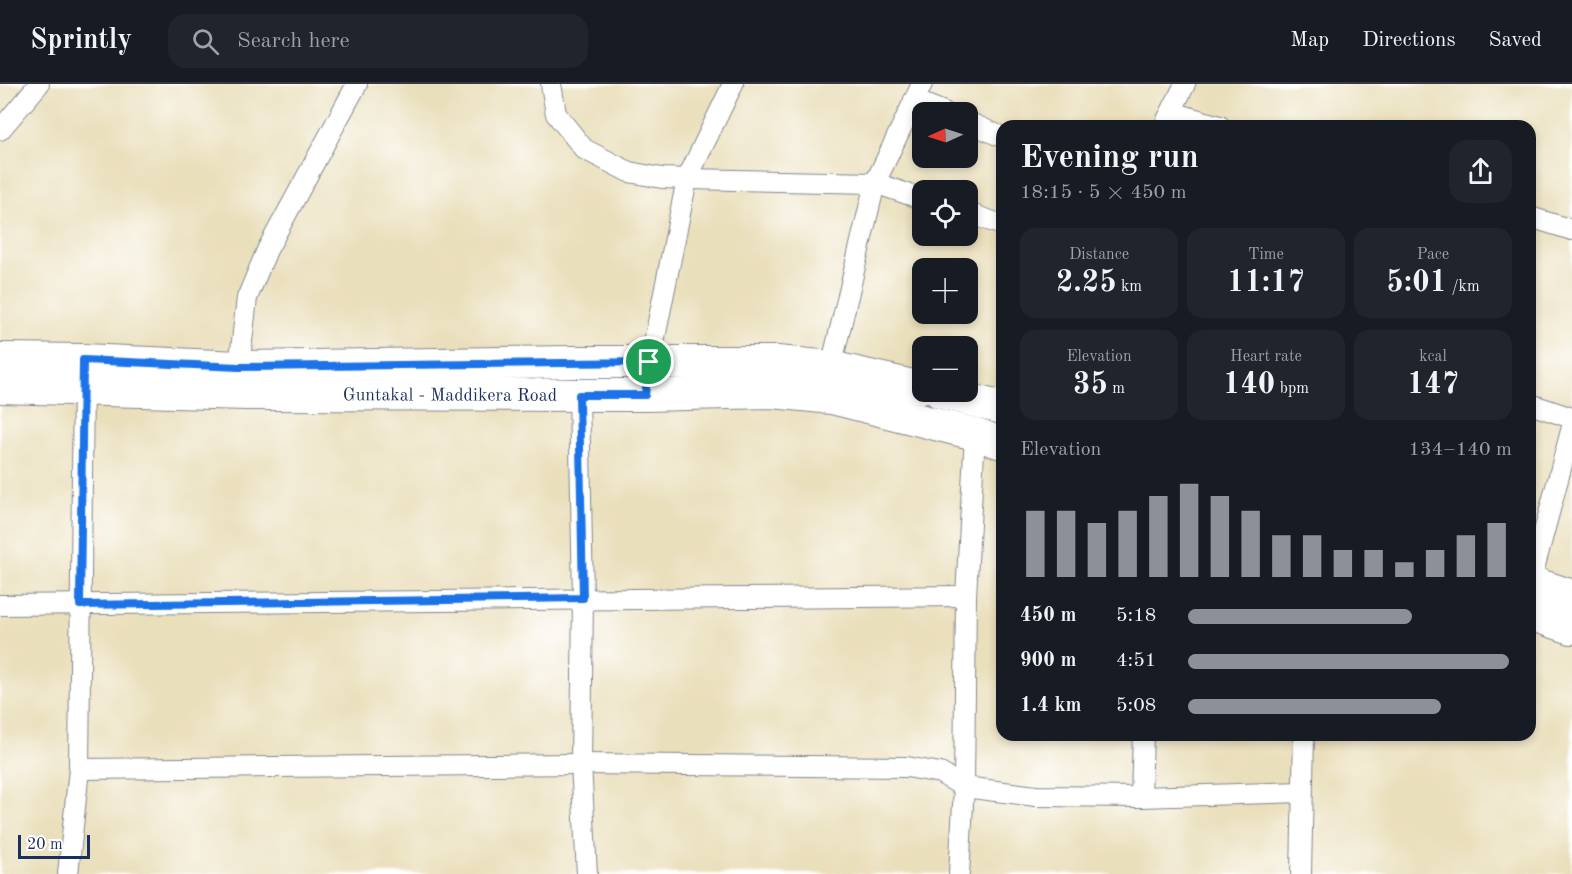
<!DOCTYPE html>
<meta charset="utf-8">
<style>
body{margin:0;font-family:"Old Standard TT",serif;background:#20242c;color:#f1f3f6;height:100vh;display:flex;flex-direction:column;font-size:22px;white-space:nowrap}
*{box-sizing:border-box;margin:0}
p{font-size:20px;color:#9ea1a6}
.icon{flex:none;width:33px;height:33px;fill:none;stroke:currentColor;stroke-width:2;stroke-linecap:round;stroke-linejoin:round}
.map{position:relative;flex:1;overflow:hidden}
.details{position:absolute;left:996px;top:36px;width:540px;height:621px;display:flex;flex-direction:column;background:#171b24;border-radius:18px;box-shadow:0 3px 9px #0003}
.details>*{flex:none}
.needle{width:39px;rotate:267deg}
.tools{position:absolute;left:912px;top:18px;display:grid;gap:12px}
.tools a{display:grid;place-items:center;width:66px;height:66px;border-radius:12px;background:#171b24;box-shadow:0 3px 9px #0003;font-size:30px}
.scale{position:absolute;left:18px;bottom:15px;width:72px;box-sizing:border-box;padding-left:6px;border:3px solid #1b2f5e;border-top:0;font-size:16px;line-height:21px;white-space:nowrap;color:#1b2f5e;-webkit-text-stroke:4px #fff;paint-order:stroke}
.pin{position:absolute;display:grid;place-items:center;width:51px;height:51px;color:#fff;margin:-26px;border:3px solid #fff;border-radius:50%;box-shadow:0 2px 6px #0007}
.round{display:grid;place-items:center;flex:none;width:63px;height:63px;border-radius:18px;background:#20242c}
.overview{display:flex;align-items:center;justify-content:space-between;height:102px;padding:0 24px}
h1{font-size:33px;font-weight:800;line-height:45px}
.stats{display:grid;grid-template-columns:repeat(3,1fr);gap:9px;height:102px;padding:6px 24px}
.stats div{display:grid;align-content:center;border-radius:15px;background:#20242c;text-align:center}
.stats b{font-size:30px;font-weight:800}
.stats small{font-size:16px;font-weight:400}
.stats p{font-size:16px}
.chart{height:168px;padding:12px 24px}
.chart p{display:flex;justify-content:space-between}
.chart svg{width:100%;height:108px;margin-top:6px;stroke:#8c9099;stroke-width:6}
ul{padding:0 24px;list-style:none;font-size:20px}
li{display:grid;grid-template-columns:96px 72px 1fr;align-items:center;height:45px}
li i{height:15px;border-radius:8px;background:#8c9099}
header{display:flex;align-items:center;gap:36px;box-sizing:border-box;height:84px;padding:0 30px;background:#171b24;border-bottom:2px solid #363941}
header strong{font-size:28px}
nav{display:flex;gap:33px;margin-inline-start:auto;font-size:21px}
.search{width:420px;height:54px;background:#20242c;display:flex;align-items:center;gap:15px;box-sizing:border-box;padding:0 21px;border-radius:18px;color:#9ea1a6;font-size:22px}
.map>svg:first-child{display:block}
</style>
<header>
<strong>Sprintly</strong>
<div class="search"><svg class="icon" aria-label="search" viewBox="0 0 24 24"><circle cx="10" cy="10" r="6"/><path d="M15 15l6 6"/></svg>Search here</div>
<nav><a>Map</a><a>Directions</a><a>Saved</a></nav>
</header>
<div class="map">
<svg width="1572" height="790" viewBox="0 0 1572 790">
<rect width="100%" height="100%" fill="#fff"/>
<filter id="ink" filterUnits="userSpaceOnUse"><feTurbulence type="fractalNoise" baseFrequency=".0167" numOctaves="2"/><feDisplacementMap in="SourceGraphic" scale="12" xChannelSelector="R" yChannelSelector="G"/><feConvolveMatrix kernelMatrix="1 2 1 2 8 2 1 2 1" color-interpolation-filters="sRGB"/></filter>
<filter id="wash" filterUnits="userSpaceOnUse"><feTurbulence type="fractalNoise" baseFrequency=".008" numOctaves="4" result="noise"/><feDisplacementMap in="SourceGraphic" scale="24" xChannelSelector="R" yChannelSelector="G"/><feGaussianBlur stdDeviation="1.35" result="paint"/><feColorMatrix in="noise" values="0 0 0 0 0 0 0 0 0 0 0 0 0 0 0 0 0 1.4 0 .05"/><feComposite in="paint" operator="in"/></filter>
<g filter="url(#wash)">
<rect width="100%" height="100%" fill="#eadfbb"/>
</g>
<g filter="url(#ink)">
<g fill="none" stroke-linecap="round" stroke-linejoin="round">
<defs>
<g id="street">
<path d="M551 0 556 30 584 65 629 88 662 94 687 95 875 99 922 115"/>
<path d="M914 16 944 28"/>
<path d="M1172 28 1220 42"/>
<path d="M968 38 1002 53"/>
<path d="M1164 42 1185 0"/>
<path d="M0 46 39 0"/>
<path d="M968 129 1002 141"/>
<path d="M1530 133 1572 146"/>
<path d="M239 283 247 214 267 166 357 0"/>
<path d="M831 283 875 99 922 0"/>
<path d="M648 288 687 95 733 0"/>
<path d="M579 311 583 514 581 680 587 790"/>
<path d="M1530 320 1572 334"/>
<path d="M1530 500 1572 343"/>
<path d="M0 521 966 512"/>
<path d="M79 685 581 680 907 683 940 689 964 703 1036 712 1141 713 1302 708"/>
<path d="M1141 713 1143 651"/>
<path d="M68 790 79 685 83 296"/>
<path d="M959 790 964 703 966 512 975 350"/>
<path d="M1301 790 1304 651"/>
</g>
<g id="primary">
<path d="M0 275 83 276 239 283 572 278H777L831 283 922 304"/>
<path id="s1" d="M0 303 246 310 645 311 773 308 832 314 975 350 1002 359"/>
<path d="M940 308 1002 324"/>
<path d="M1530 498 1572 512"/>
<path d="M1530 530 1572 544"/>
</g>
</defs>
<use href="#street" stroke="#82878c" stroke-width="22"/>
<use href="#primary" stroke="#82878c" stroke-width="34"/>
<use href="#street" stroke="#fff" stroke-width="20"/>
<use href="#primary" stroke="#fff" stroke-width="32"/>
</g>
</g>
<g fill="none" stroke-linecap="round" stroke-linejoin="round" filter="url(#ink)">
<defs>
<path id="route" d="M83 276 239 283 649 278 645 311H579L583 514 80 521Z"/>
</defs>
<use href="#route" stroke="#fff" stroke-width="12"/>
<use href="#route" stroke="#1a73e8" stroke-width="8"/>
</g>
<g text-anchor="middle" stroke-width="6" stroke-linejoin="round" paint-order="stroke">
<g font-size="18" fill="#1b2f5e" stroke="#fff">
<text dy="6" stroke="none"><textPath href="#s1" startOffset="450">Guntakal - Maddikera Road</textPath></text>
</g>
</g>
</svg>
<div class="tools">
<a><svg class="needle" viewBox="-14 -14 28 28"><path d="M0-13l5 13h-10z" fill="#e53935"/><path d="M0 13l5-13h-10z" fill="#9ea1a6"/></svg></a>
<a><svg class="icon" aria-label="locate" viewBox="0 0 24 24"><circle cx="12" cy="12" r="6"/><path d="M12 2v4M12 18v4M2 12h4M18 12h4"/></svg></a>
<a>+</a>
<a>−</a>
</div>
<div class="scale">20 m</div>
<div class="pin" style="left:649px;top:278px;background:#1e9e55"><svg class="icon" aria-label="arrive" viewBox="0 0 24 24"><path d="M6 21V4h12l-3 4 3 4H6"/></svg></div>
<section class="details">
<div class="overview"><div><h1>Evening run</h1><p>18:15 · 5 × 450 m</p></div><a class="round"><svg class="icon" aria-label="share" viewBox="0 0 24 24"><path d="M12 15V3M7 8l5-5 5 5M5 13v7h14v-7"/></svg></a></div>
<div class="stats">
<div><p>Distance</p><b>2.25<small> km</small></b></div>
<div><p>Time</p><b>11:17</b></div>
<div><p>Pace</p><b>5:01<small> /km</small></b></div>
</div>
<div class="stats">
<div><p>Elevation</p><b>35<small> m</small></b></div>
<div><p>Heart rate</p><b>140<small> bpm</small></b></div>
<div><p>kcal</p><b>147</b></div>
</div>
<div class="chart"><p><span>Elevation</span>134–140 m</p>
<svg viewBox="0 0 160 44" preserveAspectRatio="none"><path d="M5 44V17M15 44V17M25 44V22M35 44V17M45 44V11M55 44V6M65 44V11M75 44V17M85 44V27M95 44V27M105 44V33M115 44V33M125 44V38M135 44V33M145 44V27M155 44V22"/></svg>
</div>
<ul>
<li><b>450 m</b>5:18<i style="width:69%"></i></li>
<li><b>900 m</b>4:51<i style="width:99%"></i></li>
<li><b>1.4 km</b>5:08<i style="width:78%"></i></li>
</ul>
</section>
</div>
